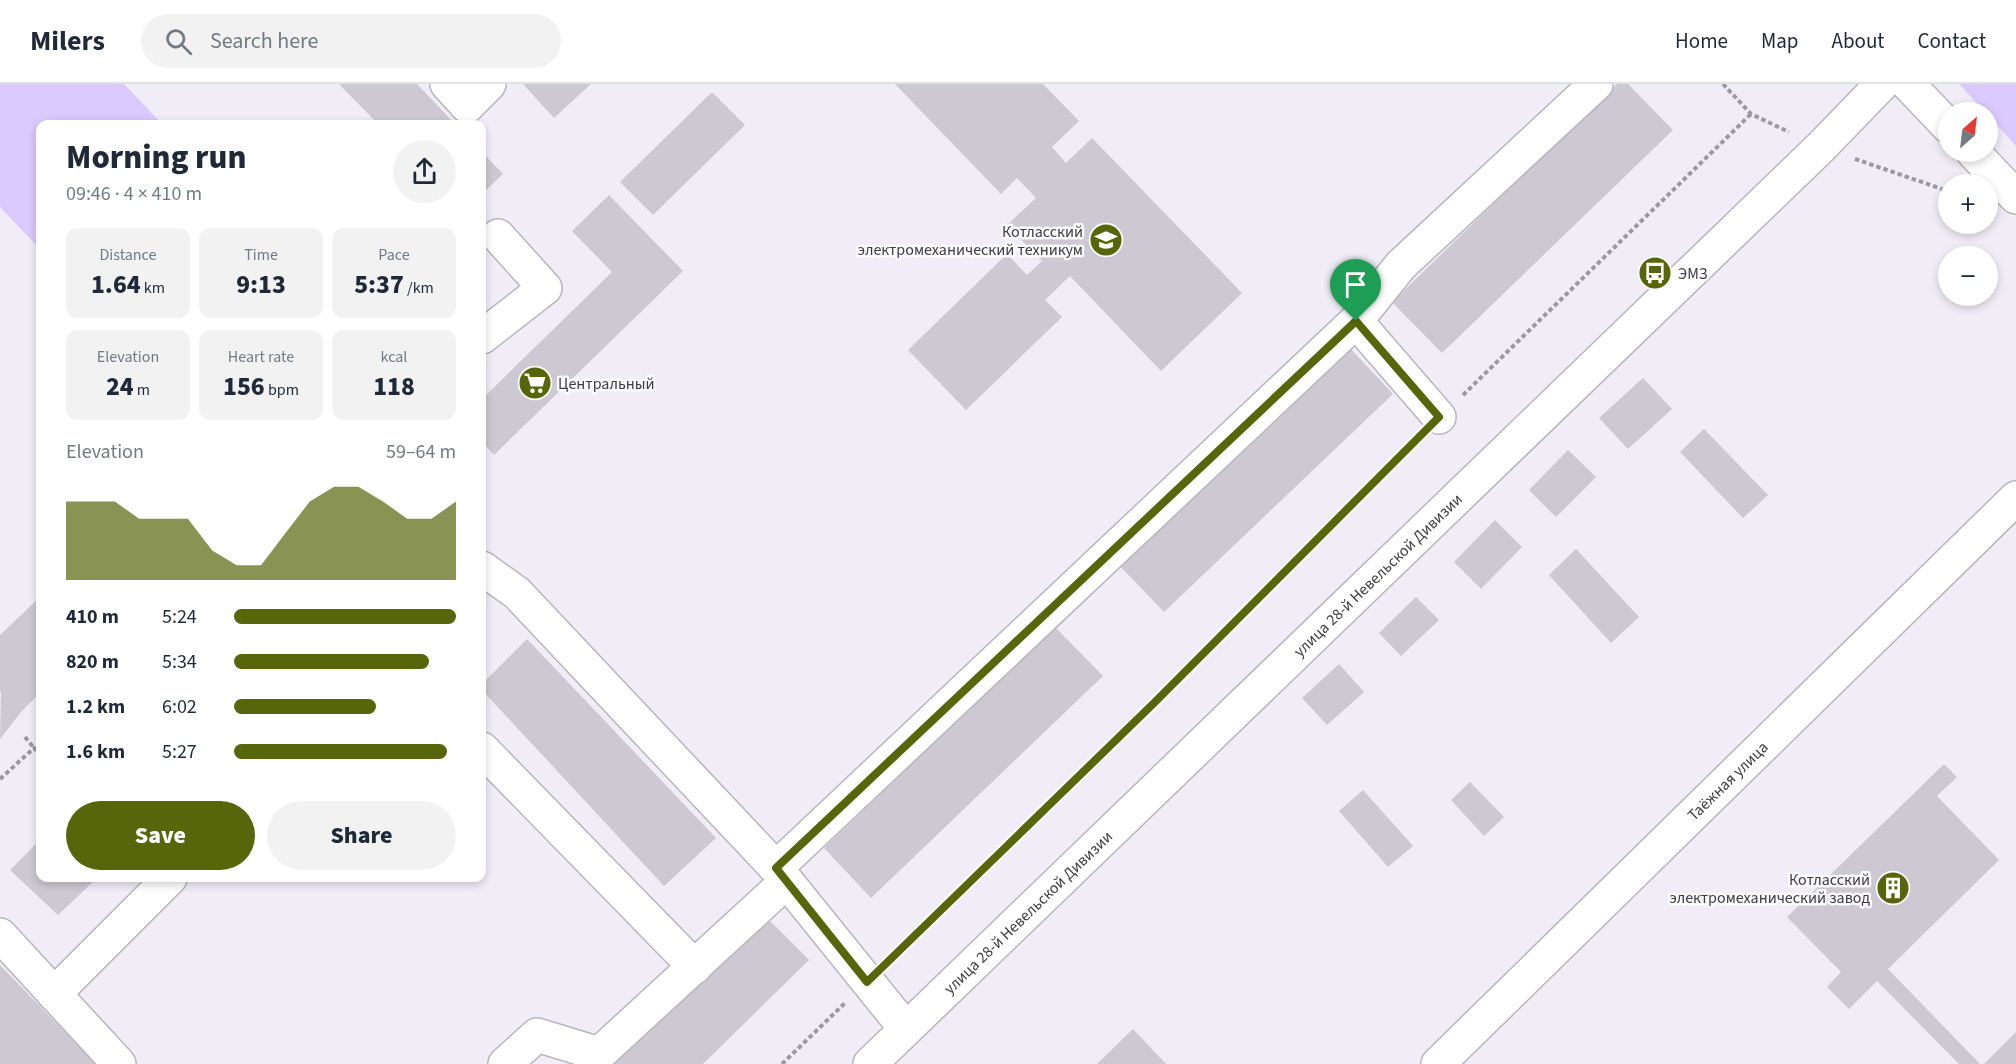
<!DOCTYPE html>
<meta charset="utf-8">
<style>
body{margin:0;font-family:"Source Sans 3",sans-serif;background:#f2f2f3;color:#1f2937;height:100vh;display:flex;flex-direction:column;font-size:22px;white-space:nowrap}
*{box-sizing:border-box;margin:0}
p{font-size:20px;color:#747a83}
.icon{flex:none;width:33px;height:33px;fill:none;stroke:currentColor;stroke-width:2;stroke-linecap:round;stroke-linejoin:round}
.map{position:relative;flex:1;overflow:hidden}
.sheet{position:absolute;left:36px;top:36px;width:450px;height:762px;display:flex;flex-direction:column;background:#fff;border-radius:12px;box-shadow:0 3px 9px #0003}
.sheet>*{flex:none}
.needle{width:39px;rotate:28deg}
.fabs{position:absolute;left:1938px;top:18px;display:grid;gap:12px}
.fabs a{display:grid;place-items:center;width:60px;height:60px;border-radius:50%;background:#fff;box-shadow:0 3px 9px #0003;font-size:30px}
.pin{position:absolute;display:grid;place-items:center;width:51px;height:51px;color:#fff;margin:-62px -26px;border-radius:50% 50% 50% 0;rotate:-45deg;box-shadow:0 0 6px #0007}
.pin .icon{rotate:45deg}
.round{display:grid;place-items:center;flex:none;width:63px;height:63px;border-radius:32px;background:#f2f2f3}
.head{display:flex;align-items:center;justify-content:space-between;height:102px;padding:0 30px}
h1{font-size:33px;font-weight:800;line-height:45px}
.stats{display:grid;grid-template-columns:repeat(3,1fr);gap:9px;height:102px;padding:6px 30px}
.stats div{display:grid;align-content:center;border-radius:12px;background:#f2f2f3;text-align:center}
.stats b{font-size:26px;font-weight:800}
.stats small{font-size:16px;font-weight:400}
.stats p{font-size:16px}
.chart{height:168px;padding:12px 30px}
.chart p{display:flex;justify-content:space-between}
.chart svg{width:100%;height:108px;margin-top:6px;fill:#58660b;opacity:.7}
.primary-button{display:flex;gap:12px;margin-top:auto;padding:12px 30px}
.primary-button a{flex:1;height:69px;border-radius:36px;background:#58660b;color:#fff;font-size:24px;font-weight:800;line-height:69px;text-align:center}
.primary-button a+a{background:#f2f2f3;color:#1f2937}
ul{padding:0 30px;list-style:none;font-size:20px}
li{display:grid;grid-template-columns:96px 72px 1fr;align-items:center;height:45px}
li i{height:15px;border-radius:8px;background:#58660b}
header{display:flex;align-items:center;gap:36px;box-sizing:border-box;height:84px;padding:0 30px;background:#fff;border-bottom:2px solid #e0e1e3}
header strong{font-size:28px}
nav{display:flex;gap:33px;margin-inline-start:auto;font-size:21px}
.search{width:420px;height:54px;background:#f2f2f3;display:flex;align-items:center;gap:15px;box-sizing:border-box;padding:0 21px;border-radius:33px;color:#747a83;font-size:22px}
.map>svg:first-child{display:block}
</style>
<header>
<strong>Milers</strong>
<div class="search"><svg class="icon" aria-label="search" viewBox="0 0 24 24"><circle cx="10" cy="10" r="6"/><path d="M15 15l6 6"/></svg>Search here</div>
<nav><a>Home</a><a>Map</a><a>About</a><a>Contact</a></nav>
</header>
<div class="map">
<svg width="2016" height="980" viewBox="0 0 2016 980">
<rect width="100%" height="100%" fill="#f0edf7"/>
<g fill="#d9c9fc">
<path d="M0 0H124L162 40H40V165L0 123Z"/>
<path d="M1959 0H2016V62L1988 31V28H1985Z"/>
</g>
<g fill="#ccc9d2">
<path d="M339 0H417L455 40H378Z"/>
<path d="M523 0H591L554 34Z"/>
<path d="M895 0H1043L1079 37 1052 63 1066 79 1092 54 1242 209 1161 287 1070 192 1045 216 1062 233 966 326 908 266 1007 170 1027 191 1042 177 1007 141 1036 114 1017 94 1001 110Z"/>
<path d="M1617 0H1628L1673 46 1442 269 1392 218Z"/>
<path d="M712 8 745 41 653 131 620 98Z"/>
<path d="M482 68 503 90 482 110Z"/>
<path d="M609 111 683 187 494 371 482 358V315L612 188 572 147Z"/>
<path d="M1348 262 1393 310 1164 528 1118 480Z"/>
<path d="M1643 294 1672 325 1628 365 1599 334Z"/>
<path d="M1704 345 1768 411 1743 434 1680 368Z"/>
<path d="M1568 366 1596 393 1556 433 1529 406Z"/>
<path d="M1495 436 1522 463 1481 505 1454 478Z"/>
<path d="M1576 465 1639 533 1611 559 1549 491Z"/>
<path d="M40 513V609L21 628 0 655 1 609 0 607V551Z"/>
<path d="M1416 513 1439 536 1401 572 1379 549Z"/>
<path d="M1055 543 1103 592 871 814 824 764Z"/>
<path d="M527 555 716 754 664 802 482 606V600Z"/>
<path d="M1339 580 1364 608 1327 641 1302 614Z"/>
<path d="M1944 680 1957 693 1937 712 1999 776 1888 885 1980 980H1959L1877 897 1849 925 1827 903 1841 888 1787 833Z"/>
<path d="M1470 698 1504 733 1484 752 1451 716Z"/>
<path d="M1363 706 1413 762 1388 783 1339 727Z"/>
<path d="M40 756V794H97L58 831 10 786Z"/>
<path d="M762 829 809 876 703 980H609Z"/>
<path d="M0 881 96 980H0Z"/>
<path d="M1133 945 1166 980H1097Z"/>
<path d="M2016 948V980H1984Z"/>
</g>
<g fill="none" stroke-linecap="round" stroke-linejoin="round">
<defs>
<g id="minor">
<path d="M447 0 467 22 489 0"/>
<path d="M1908 0 1948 42"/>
<path d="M1973 68 2016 113"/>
<path d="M1356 237 1439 333"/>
<path d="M482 253 545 204 498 152"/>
<path d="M482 484 517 509 776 784 906 945"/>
<path d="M482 665 695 883"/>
<path d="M776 784 1356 237 1401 181 1596 0"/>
<path d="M0 851 119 980"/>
<path d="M54 910 170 794"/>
<path d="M505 980 537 951 599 970 786 798"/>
<path id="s1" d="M870 980 1821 63 1882 0"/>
<path id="s2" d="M1438 980 2016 414"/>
</g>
</defs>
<use href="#minor" stroke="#b7b5be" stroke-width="36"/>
<g stroke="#9c99a1" stroke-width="4" stroke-dasharray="4.5 3" stroke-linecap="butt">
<path d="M1723 0 1751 30 1789 48"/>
<path d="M1855 75 1948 107"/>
<path d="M1463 311 1751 30"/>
<path d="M25 653 34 664"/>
<path d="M0 695 34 664 40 670"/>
<path d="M890 875 1154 619 1417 356"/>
<path d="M782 980 846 918"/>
</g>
<use href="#minor" stroke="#fff" stroke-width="33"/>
</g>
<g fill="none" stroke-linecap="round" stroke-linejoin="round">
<defs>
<path id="route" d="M1356 237 1439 333 1154 619 867 898 776 784Z"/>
</defs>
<use href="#route" stroke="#fff" stroke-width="12"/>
<use href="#route" stroke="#58660b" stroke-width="8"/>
</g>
<defs>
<symbol id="university-disc" viewBox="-11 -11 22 22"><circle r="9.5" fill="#58660b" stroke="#fcfcfe"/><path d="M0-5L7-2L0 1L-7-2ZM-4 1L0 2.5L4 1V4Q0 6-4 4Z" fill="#fff"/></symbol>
<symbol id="bus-disc" viewBox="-11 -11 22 22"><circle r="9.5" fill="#58660b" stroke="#fcfcfe"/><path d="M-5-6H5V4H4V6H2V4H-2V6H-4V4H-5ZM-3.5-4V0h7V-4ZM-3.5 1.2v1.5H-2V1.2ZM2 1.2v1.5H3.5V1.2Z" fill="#fff"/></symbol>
<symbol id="supermarket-disc" viewBox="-11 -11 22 22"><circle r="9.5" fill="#58660b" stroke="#fcfcfe"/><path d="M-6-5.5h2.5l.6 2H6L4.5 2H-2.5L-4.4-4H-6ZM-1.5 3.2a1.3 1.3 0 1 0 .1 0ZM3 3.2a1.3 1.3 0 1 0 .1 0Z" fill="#fff"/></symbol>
<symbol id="building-disc" viewBox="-11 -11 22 22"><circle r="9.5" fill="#58660b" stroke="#fcfcfe"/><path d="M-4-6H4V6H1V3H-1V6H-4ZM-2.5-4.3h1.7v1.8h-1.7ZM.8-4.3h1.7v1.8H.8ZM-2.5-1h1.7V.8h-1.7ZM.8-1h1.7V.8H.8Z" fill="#fff"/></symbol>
</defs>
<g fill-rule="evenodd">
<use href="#university-disc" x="1087" y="137" width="38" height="38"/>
<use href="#bus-disc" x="1636" y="170" width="38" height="38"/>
<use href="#supermarket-disc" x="516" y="280" width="38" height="38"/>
<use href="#building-disc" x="1874" y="785" width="38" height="38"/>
</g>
<g text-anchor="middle" stroke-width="5" stroke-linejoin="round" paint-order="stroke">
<g font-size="16" fill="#3d3c40" stroke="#fcfcfe" text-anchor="end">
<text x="1083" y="153">Котласский<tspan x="1083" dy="18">электромеханический техникум</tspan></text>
<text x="1678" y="195" text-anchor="start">ЭМЗ</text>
<text x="558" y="305" text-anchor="start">Центральный</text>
<text x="1870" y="801">Котласский<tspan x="1870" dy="18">электромеханический завод</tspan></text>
</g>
<g font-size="16" fill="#3d3c40" stroke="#fcfcfe">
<text dy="6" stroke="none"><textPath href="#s1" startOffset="705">улица 28-й Невельской Дивизии</textPath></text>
<text dy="6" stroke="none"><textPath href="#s2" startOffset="405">Таёжная улица</textPath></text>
<text dy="6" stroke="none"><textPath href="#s1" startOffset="219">улица 28-й Невельской Дивизии</textPath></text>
</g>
</g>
</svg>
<div class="fabs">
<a><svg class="needle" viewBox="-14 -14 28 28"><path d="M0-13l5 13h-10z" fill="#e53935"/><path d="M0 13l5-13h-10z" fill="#747a83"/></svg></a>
<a>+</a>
<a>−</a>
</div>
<div class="pin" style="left:1356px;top:237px;background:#1e9e55"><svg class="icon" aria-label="arrive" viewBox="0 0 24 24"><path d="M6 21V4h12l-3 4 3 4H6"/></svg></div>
<section class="sheet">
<div class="head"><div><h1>Morning run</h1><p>09:46 · 4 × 410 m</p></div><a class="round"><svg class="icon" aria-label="share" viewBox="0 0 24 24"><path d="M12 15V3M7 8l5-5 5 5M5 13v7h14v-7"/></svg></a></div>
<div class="stats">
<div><p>Distance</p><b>1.64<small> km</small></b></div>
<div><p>Time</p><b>9:13</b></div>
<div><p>Pace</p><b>5:37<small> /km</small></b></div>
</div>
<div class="stats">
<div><p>Elevation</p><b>24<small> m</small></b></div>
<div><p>Heart rate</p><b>156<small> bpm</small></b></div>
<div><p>kcal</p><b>118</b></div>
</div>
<div class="chart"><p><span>Elevation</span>59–64 m</p>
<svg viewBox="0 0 160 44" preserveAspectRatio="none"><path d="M0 44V12L10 12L20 12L30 19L40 19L50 19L60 32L70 38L80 38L90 25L100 12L110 6L120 6L130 12L140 19L150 19L160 12V44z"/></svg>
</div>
<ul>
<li><b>410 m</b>5:24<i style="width:100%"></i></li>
<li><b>820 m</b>5:34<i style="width:88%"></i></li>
<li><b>1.2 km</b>6:02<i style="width:64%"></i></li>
<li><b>1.6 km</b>5:27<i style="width:96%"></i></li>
</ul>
<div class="primary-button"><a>Save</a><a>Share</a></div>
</section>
</div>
